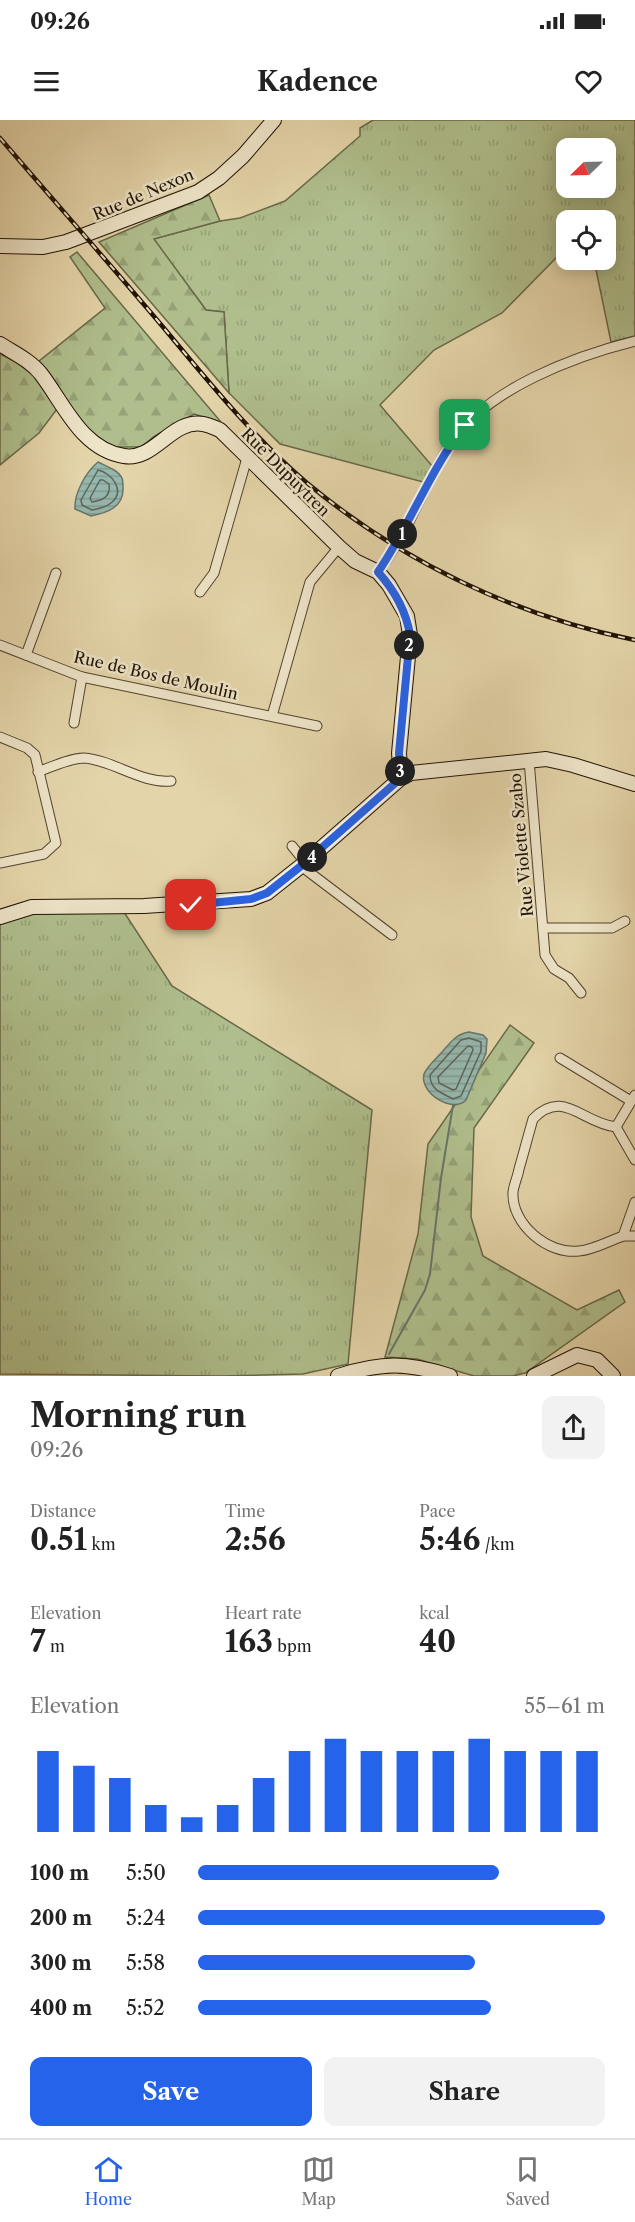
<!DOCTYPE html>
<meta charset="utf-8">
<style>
body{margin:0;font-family:"Libre Caslon Text",serif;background:#f2f2f2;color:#222;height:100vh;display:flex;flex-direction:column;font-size:22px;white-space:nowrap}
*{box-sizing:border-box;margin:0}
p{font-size:20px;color:#767676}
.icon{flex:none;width:33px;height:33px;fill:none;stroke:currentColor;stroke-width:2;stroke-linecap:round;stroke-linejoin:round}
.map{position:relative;height:1256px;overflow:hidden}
.sheet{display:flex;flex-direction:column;background:#fff;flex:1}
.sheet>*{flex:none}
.needle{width:39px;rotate:247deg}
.tools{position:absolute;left:556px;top:18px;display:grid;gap:12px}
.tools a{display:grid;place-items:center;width:60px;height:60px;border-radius:12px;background:#fff;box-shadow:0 3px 15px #0003;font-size:30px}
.pin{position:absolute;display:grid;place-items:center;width:51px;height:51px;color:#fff;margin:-26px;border-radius:12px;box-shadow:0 3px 9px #0006}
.km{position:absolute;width:30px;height:30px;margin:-15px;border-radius:50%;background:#222;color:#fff;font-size:16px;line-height:30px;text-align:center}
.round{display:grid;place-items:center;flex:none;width:63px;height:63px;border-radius:12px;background:#f2f2f2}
.headline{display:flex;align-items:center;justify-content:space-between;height:102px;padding:0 30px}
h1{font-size:33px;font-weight:700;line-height:45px}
.stats{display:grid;grid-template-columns:repeat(3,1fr);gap:9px;height:102px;padding:6px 30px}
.stats div{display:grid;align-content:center}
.stats b{font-size:30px;font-weight:700}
.stats small{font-size:16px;font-weight:400}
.stats p{font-size:16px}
.chart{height:168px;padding:12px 30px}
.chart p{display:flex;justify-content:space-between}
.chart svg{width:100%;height:108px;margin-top:6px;stroke:#2563eb;stroke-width:6}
.button{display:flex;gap:12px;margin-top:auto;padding:12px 30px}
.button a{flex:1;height:69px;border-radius:12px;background:#2563eb;color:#fff;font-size:24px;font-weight:700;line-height:69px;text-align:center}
.button a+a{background:#f2f2f2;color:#222}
ul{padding:0 30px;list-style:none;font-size:20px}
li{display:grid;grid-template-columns:96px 72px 1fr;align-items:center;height:45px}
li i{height:15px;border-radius:8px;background:#2563eb}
.status{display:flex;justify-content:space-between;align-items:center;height:42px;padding:0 30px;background:#fff;direction:ltr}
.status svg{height:16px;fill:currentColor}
header{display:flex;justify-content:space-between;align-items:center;height:78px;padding:0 30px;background:#fff;font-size:27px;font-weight:700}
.menu{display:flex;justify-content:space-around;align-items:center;height:84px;border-top:2px solid #e0e0e0;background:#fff;font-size:16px;color:#767676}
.menu a{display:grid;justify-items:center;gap:3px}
.menu .active{color:#2563eb}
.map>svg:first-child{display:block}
</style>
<div class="status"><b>09:26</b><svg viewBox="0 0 49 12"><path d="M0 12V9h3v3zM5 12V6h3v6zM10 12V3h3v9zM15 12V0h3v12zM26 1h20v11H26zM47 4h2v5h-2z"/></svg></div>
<header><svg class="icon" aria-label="menu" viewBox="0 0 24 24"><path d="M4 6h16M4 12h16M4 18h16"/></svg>Kadence<svg class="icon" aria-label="heart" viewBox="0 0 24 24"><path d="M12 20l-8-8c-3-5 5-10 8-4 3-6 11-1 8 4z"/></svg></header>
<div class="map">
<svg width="635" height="1256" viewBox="0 0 635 1256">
<defs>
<pattern id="grass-tufts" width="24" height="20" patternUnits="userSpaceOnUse" patternTransform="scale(1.5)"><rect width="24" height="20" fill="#afbe8c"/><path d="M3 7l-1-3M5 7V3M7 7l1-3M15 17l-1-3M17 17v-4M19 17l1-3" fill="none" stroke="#96a277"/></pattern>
<pattern id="forest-firs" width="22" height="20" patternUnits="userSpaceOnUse" patternTransform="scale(1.5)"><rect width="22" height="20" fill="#afbe8c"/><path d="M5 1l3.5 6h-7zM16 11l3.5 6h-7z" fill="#96a277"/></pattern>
<pattern id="water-rules" width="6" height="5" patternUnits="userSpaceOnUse" patternTransform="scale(1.5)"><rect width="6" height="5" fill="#96b7ae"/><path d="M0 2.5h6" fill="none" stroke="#819c94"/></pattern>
</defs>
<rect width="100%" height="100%" fill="#e4d4a9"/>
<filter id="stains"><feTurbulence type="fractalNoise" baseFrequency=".00333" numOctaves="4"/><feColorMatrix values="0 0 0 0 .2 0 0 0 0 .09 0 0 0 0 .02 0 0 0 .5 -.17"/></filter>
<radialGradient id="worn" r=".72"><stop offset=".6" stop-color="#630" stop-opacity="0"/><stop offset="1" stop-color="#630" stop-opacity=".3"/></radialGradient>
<g fill="url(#grass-tufts)" stroke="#686848" stroke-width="1.5" fill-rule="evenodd">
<path d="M373 0H635V216L611 222 594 140H606V100H567V136L556 138 502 193 434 230 380 285 433 347 423 362 280 324 229 273 224 192 206 190 153 119 220 101 240 98 285 81 360 16V8ZM567 28H606V68H567Z"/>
<path d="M29 791 124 792 172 866 372 990 348 1244 303 1254 220 1256 0 1254V801Z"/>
</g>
<g fill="url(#forest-firs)" stroke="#686848" stroke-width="1.5">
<path d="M209 75 220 101 154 119 206 190 224 192 229 273 99 122Z"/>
<path d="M77 132 221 302 194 294 153 317 142 327H113L57 289 39 313 0 345V234L29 249 105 188 70 137Z"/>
<path d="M510 905 534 923 474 1008 471 1097 483 1136 577 1190 619 1170 625 1182 525 1253 513 1256H474L417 1239 385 1237 418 1114 428 1024Z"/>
</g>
<g fill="url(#water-rules)" stroke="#67756a" stroke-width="1.5">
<path d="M98 342C106 346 118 350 122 358 123 361 123 365 123 368 124 387 107 393 91 396L75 389C74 373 86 352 98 342Z"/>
<path d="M469 912 483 915 487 919 486 933 466 980C453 994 419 973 424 954 427 946 438 937 443 931 451 922 456 914 469 912Z"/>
</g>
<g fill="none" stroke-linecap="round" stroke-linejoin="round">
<g stroke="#5c6558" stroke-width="1.5">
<path d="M98 350C112 353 126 371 111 383 106 387 98 389 92 390L82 385 81 380Z"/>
<path d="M100 360H103L109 364C111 377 103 380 92 382L90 378Z"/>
<path d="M469 918 481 922V931L461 976 453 979C442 973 430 970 430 955L461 920Z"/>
<path d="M468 926 472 927 473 930 456 969 453 970 439 963 438 957Z"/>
</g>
<path stroke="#67756a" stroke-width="2" d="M389 1234 425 1170 430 1154 441 1058 453 985"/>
<defs>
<g id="street">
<path d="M404 412C419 382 433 351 451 323 487 269 574 236 635 221"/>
<path d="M200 472 214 453 247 338"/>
<path d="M0 525 82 557 317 606"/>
<path d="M26 535 56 453"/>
<path d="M272 596 310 462 339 427"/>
<path d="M74 603 82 557"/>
<path d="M0 617 27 628 35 635 56 723 44 734 0 743"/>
<path d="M529 640 545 835 554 849 569 858 581 873"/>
<path d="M38 652C51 647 70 638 84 638 113 640 142 664 171 661"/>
<path d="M292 726 305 742"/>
<path d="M301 746 392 815"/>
<path d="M543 808H612L625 801"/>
<path d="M560 938 631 981"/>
<path d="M616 1007 635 975"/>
<path d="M635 1040 616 1007C582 1003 563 968 533 999 528 1016 524 1032 519 1049 518 1056 514 1064 513 1072 511 1104 548 1135 579 1131 593 1130 609 1121 623 1116L635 1082"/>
<path d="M623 1116H635"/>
</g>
<g id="secondary">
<path d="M0 126 43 127 66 122 198 72 219 58 243 36 274 0"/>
<path d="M0 224C14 233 31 241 41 254 64 284 82 330 124 336 155 341 171 299 203 304 209 305 215 308 220 310L339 427 355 441 378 452 389 465 407 496 410 515 399 633 401 658"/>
<path d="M0 797 32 787 144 786 251 779 267 773 301 746 401 658 411 653 546 639 573 645 635 664"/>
<path d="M338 1256C382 1242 407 1242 450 1256"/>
<path d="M534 1256 577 1235 597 1240 613 1256"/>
</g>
</defs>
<use href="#street" stroke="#52432c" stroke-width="11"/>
<use href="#secondary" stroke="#211303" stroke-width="16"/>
<use href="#street" stroke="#ede3c7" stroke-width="9"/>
<use href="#secondary" stroke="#ede3c7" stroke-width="14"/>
<defs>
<path id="rail" d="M0 18C54 81 109 143 163 207 208 261 253 317 307 363 401 441 515 496 635 520"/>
</defs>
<use href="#rail" stroke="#211303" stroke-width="4.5"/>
<use href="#rail" stroke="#ede3c7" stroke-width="2" stroke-dasharray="7" stroke-linecap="butt"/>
<defs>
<path id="street-bridge" d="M385 442 404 412"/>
</defs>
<use href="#street-bridge" stroke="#52432c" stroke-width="11" stroke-linecap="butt"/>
<use href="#street-bridge" stroke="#ede3c7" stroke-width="9"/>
</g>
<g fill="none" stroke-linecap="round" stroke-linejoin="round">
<defs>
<path id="route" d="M191 785 251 779 267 773 301 746 401 658 399 633 410 515C406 490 395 471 378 452 410 405 430 350 465 305"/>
</defs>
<use href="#route" stroke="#fff" stroke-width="12"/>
<use href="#route" stroke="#2563eb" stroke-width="8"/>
</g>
<g text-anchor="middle" stroke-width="5" stroke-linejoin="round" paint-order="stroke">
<g font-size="16" fill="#211303" stroke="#ede3c7">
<text transform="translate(143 74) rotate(-23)" y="6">Rue de Nexon</text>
<text transform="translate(286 352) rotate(45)" y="6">Rue Dupuytren</text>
<text transform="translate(156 555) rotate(13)" y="6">Rue de Bos de Moulin</text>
<text transform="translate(521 725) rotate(-95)" y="6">Rue Violette Szabo</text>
</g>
</g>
<rect width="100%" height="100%" filter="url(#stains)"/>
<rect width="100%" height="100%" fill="url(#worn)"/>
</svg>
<div class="tools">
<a><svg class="needle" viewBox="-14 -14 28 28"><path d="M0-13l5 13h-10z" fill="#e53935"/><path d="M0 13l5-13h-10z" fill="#767676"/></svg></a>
<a><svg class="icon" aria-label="locate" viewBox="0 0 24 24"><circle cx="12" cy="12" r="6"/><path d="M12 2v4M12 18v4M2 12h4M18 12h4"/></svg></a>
</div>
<div class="pin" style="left:465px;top:305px;background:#1e9e55"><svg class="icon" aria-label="arrive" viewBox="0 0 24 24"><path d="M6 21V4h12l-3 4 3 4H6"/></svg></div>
<div class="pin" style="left:191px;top:785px;background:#d93025"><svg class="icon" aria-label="check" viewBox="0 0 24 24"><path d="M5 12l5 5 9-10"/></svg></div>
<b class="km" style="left:402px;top:414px">1</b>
<b class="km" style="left:409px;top:525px">2</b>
<b class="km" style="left:400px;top:651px">3</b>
<b class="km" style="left:312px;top:737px">4</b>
</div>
<section class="sheet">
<div class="headline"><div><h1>Morning run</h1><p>09:26</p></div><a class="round"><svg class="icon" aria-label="share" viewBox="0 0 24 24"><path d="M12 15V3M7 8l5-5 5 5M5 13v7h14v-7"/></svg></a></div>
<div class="stats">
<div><p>Distance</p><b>0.51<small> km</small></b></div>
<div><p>Time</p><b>2:56</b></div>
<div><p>Pace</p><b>5:46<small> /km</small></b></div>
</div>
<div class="stats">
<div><p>Elevation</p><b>7<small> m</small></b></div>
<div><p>Heart rate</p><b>163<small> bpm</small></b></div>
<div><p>kcal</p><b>40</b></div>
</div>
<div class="chart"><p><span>Elevation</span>55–61 m</p>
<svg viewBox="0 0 160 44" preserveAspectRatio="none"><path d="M5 44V11M15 44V17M25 44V22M35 44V33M45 44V38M55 44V33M65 44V22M75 44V11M85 44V6M95 44V11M105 44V11M115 44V11M125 44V6M135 44V11M145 44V11M155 44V11"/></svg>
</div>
<ul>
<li><b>100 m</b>5:50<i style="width:74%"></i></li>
<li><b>200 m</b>5:24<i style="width:100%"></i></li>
<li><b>300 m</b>5:58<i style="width:68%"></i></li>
<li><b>400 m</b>5:52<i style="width:72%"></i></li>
</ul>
<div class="button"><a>Save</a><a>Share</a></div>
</section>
<nav class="menu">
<a class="active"><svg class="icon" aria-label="home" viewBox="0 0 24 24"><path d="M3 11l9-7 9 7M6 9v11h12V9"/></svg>Home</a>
<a><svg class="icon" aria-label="map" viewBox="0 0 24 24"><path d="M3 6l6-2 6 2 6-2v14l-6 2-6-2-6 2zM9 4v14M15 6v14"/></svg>Map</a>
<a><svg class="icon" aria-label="saved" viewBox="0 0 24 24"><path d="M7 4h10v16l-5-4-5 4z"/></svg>Saved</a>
</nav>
